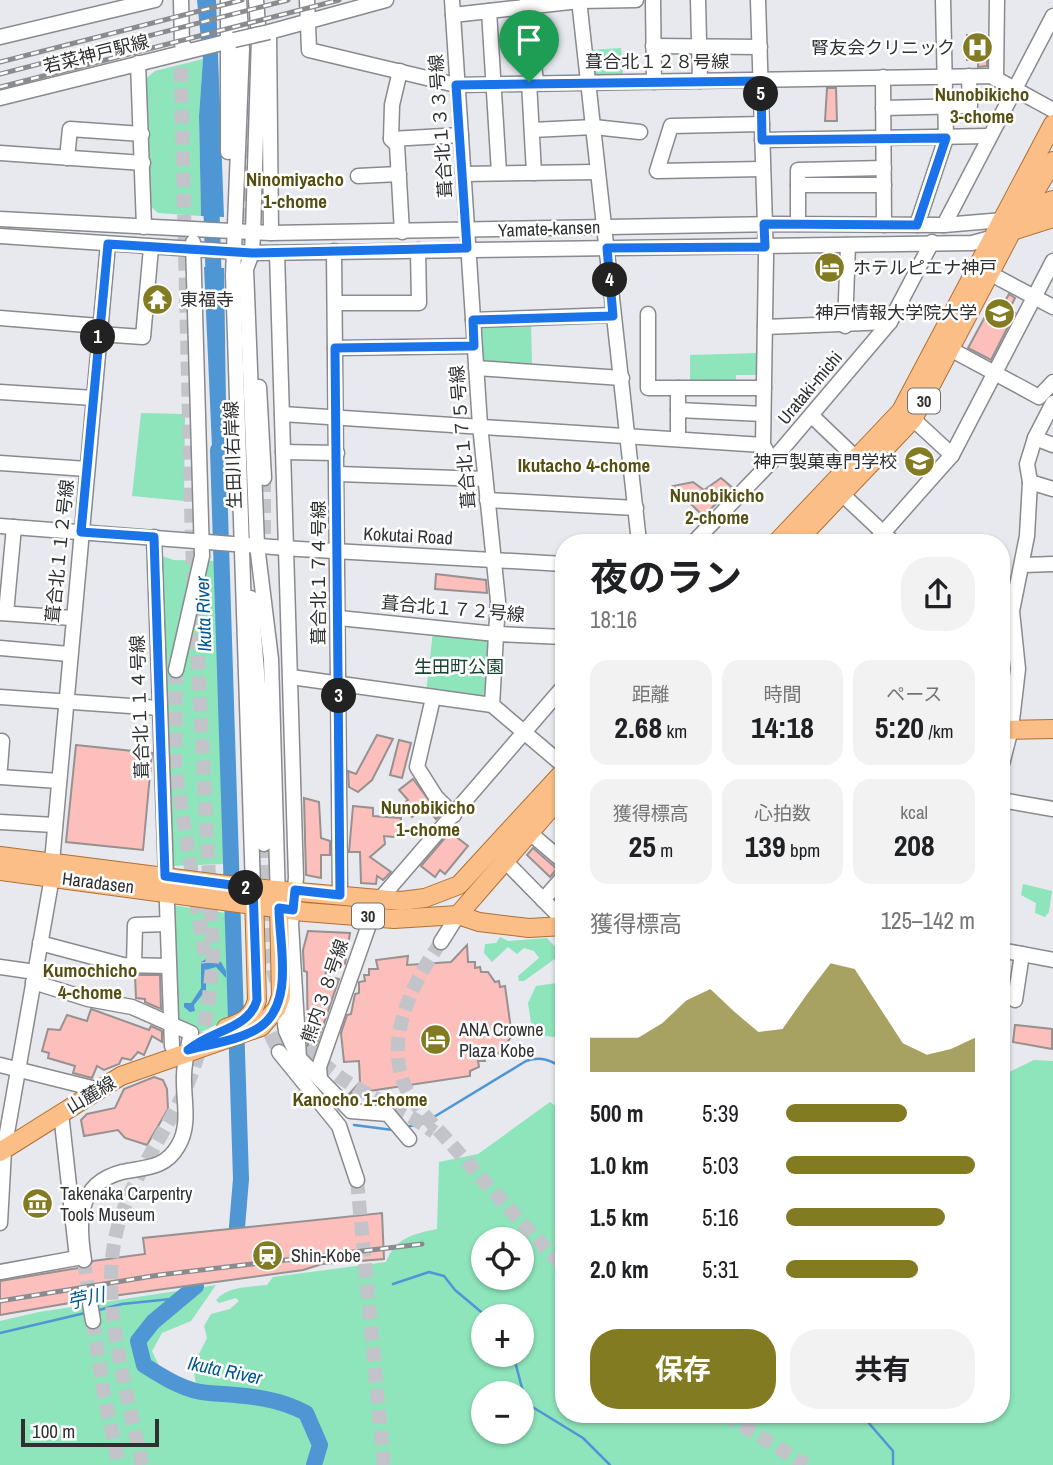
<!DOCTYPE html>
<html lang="ja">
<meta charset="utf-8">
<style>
body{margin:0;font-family:"Archivo Narrow","Noto Sans JP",sans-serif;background:#f2f2f2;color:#202124;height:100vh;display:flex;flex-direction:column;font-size:26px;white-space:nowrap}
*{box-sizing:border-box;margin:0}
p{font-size:23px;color:#757577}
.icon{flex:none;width:38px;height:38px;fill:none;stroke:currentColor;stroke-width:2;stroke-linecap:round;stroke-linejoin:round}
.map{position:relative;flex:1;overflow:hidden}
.details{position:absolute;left:555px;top:534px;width:455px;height:889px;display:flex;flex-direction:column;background:#fff;border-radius:28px;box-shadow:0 2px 5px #0004}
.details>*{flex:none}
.controls{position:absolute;left:471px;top:1227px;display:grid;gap:14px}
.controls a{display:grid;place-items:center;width:63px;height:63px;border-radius:50%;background:#fff;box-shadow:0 2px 5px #0004;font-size:35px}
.scale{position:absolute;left:21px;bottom:18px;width:138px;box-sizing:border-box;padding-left:7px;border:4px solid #2f3032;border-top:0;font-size:19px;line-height:24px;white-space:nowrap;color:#2f3032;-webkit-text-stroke:5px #fff;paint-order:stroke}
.pin{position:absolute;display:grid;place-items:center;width:60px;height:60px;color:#fff;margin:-72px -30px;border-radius:50% 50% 50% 0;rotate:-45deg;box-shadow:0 0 7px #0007}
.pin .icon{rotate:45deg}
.km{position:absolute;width:35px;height:35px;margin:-18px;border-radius:50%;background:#222;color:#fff;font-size:19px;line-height:35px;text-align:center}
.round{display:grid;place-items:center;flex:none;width:74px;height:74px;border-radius:28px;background:#f2f2f2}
.head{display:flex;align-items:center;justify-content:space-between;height:119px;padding:0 35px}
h1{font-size:38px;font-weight:700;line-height:52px}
.metrics{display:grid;grid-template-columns:repeat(3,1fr);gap:10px;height:119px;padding:7px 35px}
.metrics div{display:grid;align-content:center;border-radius:18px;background:#f2f2f2;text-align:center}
.metrics b{font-size:30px;font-weight:700}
.metrics small{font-size:19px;font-weight:400}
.metrics p{font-size:19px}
.chart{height:196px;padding:14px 35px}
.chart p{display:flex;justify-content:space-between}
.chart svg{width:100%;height:126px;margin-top:7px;fill:#827b21;opacity:.7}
.cta{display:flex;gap:14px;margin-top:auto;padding:14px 35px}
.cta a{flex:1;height:80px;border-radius:28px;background:#827b21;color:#fff;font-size:28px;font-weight:700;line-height:80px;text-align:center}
.cta a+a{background:#f2f2f2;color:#202124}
ul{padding:0 35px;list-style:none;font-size:23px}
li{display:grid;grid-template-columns:112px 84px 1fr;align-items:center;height:52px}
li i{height:18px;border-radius:9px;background:#827b21}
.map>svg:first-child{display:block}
</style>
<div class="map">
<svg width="1053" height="1465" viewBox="0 0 1053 1465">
<rect width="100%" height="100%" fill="#e7e9ef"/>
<g fill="#8ee4bb" fill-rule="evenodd">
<path d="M621 48 623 76 592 77 590 50Z"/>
<path d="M203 59 199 116 201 216 158 213 148 204 144 80 155 71Z"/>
<path d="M531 321 532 366 483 364 477 324Z"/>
<path d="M758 353 757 375H736V386H690V355Z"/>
<path d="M141 413 185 414 184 501 132 496Z"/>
<path d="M159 555 174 560 215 561 224 864 170 866Z"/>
<path d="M433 631 487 636 491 642 487 698 426 693Z"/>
<path d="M1023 884 1052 891 1049 912 1045 917 1035 913 1036 903 1021 895Z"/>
<path d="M171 905 226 913 231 1018 199 1033 176 1022Z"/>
<path d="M500 937 508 941 547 938 555 947 563 942V953L524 981H519L518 976 539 958 534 951 524 948 517 954 508 947 492 962 484 953 485 944 496 943Z"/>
<path d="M563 982V1038L545 1036 532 1029 528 1003 536 986Z"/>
<path d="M1034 1060 1053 1061V1465H0V1321L39 1312 216 1285 191 1321 162 1333 152 1351 160 1368 198 1398 193 1366 207 1338 204 1326 211 1314 230 1309 239 1301 236 1298 219 1303 216 1300C228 1286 250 1287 267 1285L273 1277 386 1262C395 1238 413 1234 437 1229L439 1162 478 1154 550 1102 564 1112V1414H1001V1076ZM483 1239H522V1278H483ZM483 1316H522V1354H483ZM483 1393H522V1432H483Z"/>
</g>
<g fill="#4e96d4">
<path d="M197 0H216L224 217 201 216 199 116 203 59Z"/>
<path d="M204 267 224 268 227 473 213 470Z"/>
<path d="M206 959 221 962 226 971V978L216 967 206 970V990L194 1005 195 1011 190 1012 184 1007V1003H191L201 988V962Z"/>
</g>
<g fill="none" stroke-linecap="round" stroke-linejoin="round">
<g stroke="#4e96d4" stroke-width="2.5">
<path d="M354 1125 393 1130"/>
<path d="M406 1127 424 1123 526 1061C541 1056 551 1060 564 1069"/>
<path d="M393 1284 429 1272 444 1276 455 1290 486 1316"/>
<path d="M95 1311 122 1304 181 1298"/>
<path d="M0 1333 85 1313"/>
<path d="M513 1354 526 1403 583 1438 610 1465"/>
<path d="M861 1414 893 1451V1465"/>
</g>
<g stroke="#4e96d4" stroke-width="16">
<path d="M211 198 214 287"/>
<path d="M218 450 241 1179 237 1227"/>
<path d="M196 1286 153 1322 138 1341 144 1365C163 1377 186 1392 209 1393 244 1396 274 1396 306 1413L320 1445 314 1465"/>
</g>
</g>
<g fill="#fcbfbc" stroke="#979190" stroke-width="2">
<path d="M967 35 987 36V66L978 67V60H967Z"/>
<path d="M827 88H836L837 121H825Z"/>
<path d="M1009 294 1015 298 1009 310 1015 313 991 360 968 348 993 302 1002 307Z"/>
<path d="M721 478 733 488 703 516 673 486 693 482 704 490Z"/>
<path d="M436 574 486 580 487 593 435 589Z"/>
<path d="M377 735 393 739 372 780 358 792 349 787 348 771 356 774Z"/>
<path d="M399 740 411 743 402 778 390 775Z"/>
<path d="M76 745 152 753 143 850 66 842Z"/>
<path d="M413 779 440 815 436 819 425 807 412 817 402 805 408 800 399 790Z"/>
<path d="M304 798 319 802 321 838 330 841V855H321V878L306 875Z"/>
<path d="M353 806 373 808V816L401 818 400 829 394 837 384 836 385 844 370 857 391 872 383 880 377 876 376 884 361 883 360 852H349Z"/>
<path d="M450 832 468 846 445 874 440 870 435 877 421 866Z"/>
<path d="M533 848 557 869 550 877 527 855Z"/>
<path d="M308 931 350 933 345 964 328 962 325 976 339 979 312 1058 308 1054 307 972 304 971 303 950Z"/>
<path d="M467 945 468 962H475V968L480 967 481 972H488L495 982 499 981 500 987 505 986 512 1036 498 1054H484L485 1061H478L479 1067 470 1071V1076L349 1094 360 1082 359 1061 344 1062 341 1033 347 1015 351 1014 355 994 359 993V982L365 981 364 975H369V969H378L376 960 408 956 407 965 451 962Z"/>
<path d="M135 975H160L161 1009 145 1002V999L136 998Z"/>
<path d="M91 1009 149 1030 151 1026 162 1031V1042L152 1036 144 1055 138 1052 131 1060 122 1058 119 1064 104 1070 97 1066 92 1078 73 1073 75 1066 48 1058 49 1053 42 1051 48 1029 60 1030 67 1015 87 1021Z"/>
<path d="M1015 1025 1052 1029V1049L1013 1042Z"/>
<path d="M154 1077 163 1080 167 1089 168 1109 147 1145 125 1138 118 1130 84 1136 81 1120 87 1114 115 1108 124 1089Z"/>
<path d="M382 1213 384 1259 322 1264 303 1270 98 1298 89 1293 81 1301 0 1315V1281L78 1268 86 1269 93 1261 145 1254 143 1238Z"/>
</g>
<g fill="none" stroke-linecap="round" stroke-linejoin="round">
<g stroke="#c2c4c9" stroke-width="14" stroke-dasharray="14 7" stroke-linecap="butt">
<path d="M244 264 252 47"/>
<path d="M264 478V557"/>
<path d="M176 670 175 767 206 963"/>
<path d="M264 844 268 948 276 981"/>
<path d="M441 942C416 977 390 1027 400 1071 406 1101 433 1123 452 1145 488 1186 525 1227 564 1267"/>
<path d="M261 1015 279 1052"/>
<path d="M296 1029C331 1089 383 1095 434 1132"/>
<path d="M357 1180 384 1465"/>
<path d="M84 1260 90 1303"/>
<path d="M93 1321 104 1395 119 1465"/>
<path d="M724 1414 806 1465"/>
<path d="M142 1465C129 1398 102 1312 114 1244 123 1189 162 1140 185 1090 205 1046 209 1002 213 955L192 546 180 41"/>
</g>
<defs>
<g id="minor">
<path d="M181 0 182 44 188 51"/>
<path d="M228 0V152"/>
<path d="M239 0 242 49 233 275 253 888"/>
<path d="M256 0 259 37 253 232 252 253 246 269 257 545 271 659 278 900"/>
<path d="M307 0 309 50 456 85 991 76 1053 110"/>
<path d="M452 0 480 425 498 601 492 705"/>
<path d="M527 0 536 82"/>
<path d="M579 0 639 542"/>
<path d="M653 0 654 82"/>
<path d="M698 0 700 81"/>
<path d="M758 0 766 257 763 445 772 461"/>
<path d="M489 11 499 173"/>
<path d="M453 15 579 1 636 0"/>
<path d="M0 37 155 0"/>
<path d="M653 46 760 47"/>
<path d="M138 63 144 227"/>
<path d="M400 71 392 105 391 139 397 145 402 232"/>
<path d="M883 77 884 225"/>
<path d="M996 79 997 0"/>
<path d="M529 82 534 173"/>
<path d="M0 98 234 40"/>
<path d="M883 108 970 106 969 76"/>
<path d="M762 124 671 126 657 171 762 169"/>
<path d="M532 130 594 127 640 132"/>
<path d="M391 139 461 135"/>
<path d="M762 140 988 136"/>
<path d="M0 153 143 163"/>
<path d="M67 158 70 129 142 134"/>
<path d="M463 174 597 172"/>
<path d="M358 176 399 174"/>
<path d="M798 185H884"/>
<path d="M0 219 271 233 773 224 944 225 1003 220"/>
<path d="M798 224V170L884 168"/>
<path d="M917 225 946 138 943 0"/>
<path d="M944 225 1053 16"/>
<path d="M271 233 269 32 386 0"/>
<path d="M0 236 252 253 972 243 998 236"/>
<path d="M334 251 340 895"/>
<path d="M277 253 296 878 291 924 299 1058 351 1111 388 1114 409 1139"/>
<path d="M991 274 1053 307"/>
<path d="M335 303H419L418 250"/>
<path d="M648 314V388H764"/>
<path d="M0 318 99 326"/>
<path d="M473 320 613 315"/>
<path d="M845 326 848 245"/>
<path d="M765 327 890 322"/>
<path d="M99 334 143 337 151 248"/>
<path d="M335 348 474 346"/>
<path d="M952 350 1039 397 1053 382"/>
<path d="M476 368 622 378"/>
<path d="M259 387 264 478"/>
<path d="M678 388V439"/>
<path d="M0 392 94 398"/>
<path d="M678 410 763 414"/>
<path d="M282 414 763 445"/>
<path d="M812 416 856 458"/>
<path d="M913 419 952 455"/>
<path d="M1035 438 1053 445"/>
<path d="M283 452 337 453"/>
<path d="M0 463 87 469"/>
<path d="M338 474 485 479"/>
<path d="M1030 482 1053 489"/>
<path d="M842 494 893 542"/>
<path d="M487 500 636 508"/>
<path d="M0 526 299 549 564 564"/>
<path d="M154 537 172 1046"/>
<path d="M694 542 772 461 890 322 932 242"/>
<path d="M875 542 952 455 1053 261"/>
<path d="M1023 565 1053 564"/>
<path d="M251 598 259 697 264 844"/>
<path d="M0 613 72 618"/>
<path d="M6 613 14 527"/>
<path d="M339 618 496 634 564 637"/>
<path d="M0 648 69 654"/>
<path d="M176 670 202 556 193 242"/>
<path d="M291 677 492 705 564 766"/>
<path d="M0 697 159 708"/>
<path d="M433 698 417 767 436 797 454 815"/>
<path d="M0 768 2 741"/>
<path d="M1001 768 1011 729 1018 669 1012 611 1027 536 1030 482 1027 464 1035 438 1053 403"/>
<path d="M0 777 59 781"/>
<path d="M1001 800 1053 809"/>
<path d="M0 822 55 825"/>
<path d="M530 833 564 862"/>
<path d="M505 861 564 921"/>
<path d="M52 862 108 244"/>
<path d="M380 899 564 686"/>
<path d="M543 900 564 876"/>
<path d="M441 942 458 915"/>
<path d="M40 943 123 965 168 966"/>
<path d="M1001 950 1053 960"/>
<path d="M134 965 135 925 167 924"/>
<path d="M0 967 35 972"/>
<path d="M33 982 88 999 132 1007 191 1033C188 1047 184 1062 184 1076 183 1099 191 1125 178 1146 165 1169 145 1167 122 1172 76 1184 78 1223 84 1260"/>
<path d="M281 997 286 1031 295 1051"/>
<path d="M1015 1000 1022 954"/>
<path d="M279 1052 339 1126 357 1180"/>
<path d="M0 1065 96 1089"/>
<path d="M320 1079 319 1067 372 916"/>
<path d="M0 1223 4 1150 52 877"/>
<path d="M0 1272 77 1258 61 1113"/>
<path d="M90 1303 93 1321"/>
</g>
<g id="major">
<path d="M1023 210 1053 200"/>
<path d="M1012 231 1053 218"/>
<path d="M777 542 901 411 1053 124"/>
<path d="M796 542 913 419 1012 231 1053 161"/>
<path d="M1001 730 1053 729"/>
<path d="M0 856 243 887 401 901 425 898 459 885 564 771"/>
<path d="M0 871 305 912 394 919 458 915 479 922 529 928 564 926"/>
<path d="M458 915 564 793"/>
<path d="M226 1028C243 1022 252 1018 257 1000L254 895"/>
<path d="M0 1152 121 1076 261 1027 277 1008 281 996 279 908"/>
</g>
</defs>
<use href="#minor" stroke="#888a8f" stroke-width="17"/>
<use href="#major" stroke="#b07034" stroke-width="20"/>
<use href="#minor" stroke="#fff" stroke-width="14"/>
<use href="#major" stroke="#fabe86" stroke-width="18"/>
<defs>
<g id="rail">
<path d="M0 62 242 0"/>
<path d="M0 74 288 0"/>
<path d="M0 87 339 0"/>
<path d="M0 1301 159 1275 422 1244"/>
</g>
</defs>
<use href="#rail" stroke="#8a8b8f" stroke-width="5"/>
<use href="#rail" stroke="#fff" stroke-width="2.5" stroke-dasharray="8" stroke-linecap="butt"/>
<defs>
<path id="minor-bridge" d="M234 40 269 32"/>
</defs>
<use href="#minor-bridge" stroke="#888a8f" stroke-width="17" stroke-linecap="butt"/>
<use href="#minor-bridge" stroke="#fff" stroke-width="14"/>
</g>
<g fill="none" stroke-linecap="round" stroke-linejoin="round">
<defs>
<path id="route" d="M761 81 762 140 946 138 917 225 764 224 765 247 607 248 613 316 473 320 474 346 335 348 340 895 295 890 293 910 279 908C279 944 295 1003 260 1027 241 1040 210 1044 188 1050 212 1030 249 1029 257 1000L253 888 165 876 154 537 81 532 108 244 252 253 467 248 456 85Z"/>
</defs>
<use href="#route" stroke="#fff" stroke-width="14"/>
<use href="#route" stroke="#1a73e8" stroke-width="9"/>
</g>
<defs>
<symbol id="hospital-disc" viewBox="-11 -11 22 22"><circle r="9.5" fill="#827b21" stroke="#fff"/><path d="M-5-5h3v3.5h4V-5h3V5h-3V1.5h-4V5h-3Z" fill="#fff"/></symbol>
<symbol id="hotel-disc" viewBox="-11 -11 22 22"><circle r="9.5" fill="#827b21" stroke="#fff"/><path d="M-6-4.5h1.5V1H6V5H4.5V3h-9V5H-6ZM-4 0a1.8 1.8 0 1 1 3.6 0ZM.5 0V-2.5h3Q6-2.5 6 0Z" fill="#fff"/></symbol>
<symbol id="temple-disc" viewBox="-11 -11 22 22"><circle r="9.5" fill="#827b21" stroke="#fff"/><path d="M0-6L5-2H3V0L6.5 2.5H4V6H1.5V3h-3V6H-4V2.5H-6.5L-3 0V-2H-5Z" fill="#fff"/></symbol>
<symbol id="university-disc" viewBox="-11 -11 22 22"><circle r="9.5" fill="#827b21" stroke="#fff"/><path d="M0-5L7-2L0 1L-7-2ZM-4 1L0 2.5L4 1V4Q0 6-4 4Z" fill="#fff"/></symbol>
<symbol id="museum-disc" viewBox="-11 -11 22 22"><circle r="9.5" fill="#827b21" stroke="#fff"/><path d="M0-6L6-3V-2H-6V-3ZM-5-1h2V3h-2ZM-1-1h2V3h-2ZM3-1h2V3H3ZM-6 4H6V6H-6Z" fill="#fff"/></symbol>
<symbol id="station-disc" viewBox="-11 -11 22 22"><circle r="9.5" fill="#827b21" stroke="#fff"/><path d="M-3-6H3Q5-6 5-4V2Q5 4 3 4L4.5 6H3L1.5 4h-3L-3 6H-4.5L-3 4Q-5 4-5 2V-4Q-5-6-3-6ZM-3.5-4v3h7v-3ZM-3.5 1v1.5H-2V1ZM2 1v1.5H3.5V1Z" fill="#fff"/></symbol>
</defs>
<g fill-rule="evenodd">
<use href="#hospital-disc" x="960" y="30" width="35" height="35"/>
<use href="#hotel-disc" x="812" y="250" width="35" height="35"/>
<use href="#temple-disc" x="140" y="282" width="35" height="35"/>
<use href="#university-disc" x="982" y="296" width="35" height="35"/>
<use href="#university-disc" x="902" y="444" width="35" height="35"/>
<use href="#hotel-disc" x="418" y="1022" width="35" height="35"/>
<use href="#museum-disc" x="20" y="1186" width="35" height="35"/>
<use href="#station-disc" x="250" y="1238" width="35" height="35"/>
</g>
<g text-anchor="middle" stroke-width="5" stroke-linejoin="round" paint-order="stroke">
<g fill="#fff" stroke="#6d6e70" stroke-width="2">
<rect x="908" y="388.5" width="32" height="25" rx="5"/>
<rect x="352" y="903.5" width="32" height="25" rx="5"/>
</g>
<g font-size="16" font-weight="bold" fill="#2f3032">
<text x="924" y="407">30</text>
<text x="368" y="922">30</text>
</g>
<g font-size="18" fill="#2f3032" stroke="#fff" text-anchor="start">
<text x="955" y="54" text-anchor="end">腎友会クリニック</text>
<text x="853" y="274">ホテルピエナ神戸</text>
<text x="180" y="306">東福寺</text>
<text x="977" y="319" text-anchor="end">神戸情報大学院大学</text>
<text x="897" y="468" text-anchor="end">神戸製菓専門学校</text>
<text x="459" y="1036">ANA Crowne<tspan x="459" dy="21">Plaza Kobe</tspan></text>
<text x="60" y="1200">Takenaka Carpentry<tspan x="60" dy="21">Tools Museum</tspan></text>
<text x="291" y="1262">Shin-Kobe</text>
</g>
<g font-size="18" fill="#2f3032" stroke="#fff">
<text transform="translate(96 54) rotate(-14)" y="6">若菜神戸駅線</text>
<text x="657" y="68">葺合北１２８号線</text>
<text transform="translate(441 126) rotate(-94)" y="6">葺合北１３３号線</text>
<text transform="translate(549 229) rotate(-2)" y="6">Yamate-kansen</text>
<text transform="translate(810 388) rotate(-50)" y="6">Urataki-michi</text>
<text transform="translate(463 437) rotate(-95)" y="6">葺合北１７５号線</text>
<text transform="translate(233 455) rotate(-92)" y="6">生田川右岸線</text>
<text transform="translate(408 536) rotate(3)" y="6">Kokutai Road</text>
<text transform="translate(60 551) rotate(-84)" y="6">葺合北１１２号線</text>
<text transform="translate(319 573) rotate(-90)" y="6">葺合北１７４号線</text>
<text transform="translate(453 609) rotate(5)" y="6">葺合北１７２号線</text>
<text transform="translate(140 707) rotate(-92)" y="6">葺合北１１４号線</text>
<text transform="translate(98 883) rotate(7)" y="6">Haradasen</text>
<text transform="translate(325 991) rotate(-71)" y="6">熊内３８号線</text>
<text transform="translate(91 1095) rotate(-31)" y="6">山麓線</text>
</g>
<g font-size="18" fill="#164230" stroke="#fff">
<text x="459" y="673">生田町公園</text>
</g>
<g font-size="19" font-weight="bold" fill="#544f11" stroke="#fff">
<text x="982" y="101">Nunobikicho<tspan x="982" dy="22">3-chome</tspan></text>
<text x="295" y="186">Ninomiyacho<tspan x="295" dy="22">1-chome</tspan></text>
<text x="584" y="472">Ikutacho 4-chome</text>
<text x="717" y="502">Nunobikicho<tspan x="717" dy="22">2-chome</tspan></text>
<text x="428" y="814">Nunobikicho<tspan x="428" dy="22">1-chome</tspan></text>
<text x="90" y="977">Kumochicho<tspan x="90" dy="22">4-chome</tspan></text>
<text x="360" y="1106">Kanocho 1-chome</text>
</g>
<g font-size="19" font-style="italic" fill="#005791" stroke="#fff">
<text transform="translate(203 614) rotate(-92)" y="7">Ikuta River</text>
<text transform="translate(86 1298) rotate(-13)" y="7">苧川</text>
<text transform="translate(225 1370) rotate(12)" y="7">Ikuta River</text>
</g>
</g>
</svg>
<div class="controls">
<a><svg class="icon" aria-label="locate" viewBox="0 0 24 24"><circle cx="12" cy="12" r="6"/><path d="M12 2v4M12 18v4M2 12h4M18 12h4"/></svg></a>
<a>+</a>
<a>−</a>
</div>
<div class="scale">100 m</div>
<div class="pin" style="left:529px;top:82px;background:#1e9e55"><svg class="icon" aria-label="arrive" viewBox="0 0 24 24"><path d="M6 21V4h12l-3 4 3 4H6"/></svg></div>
<b class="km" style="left:98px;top:337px">1</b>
<b class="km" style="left:246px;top:888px">2</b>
<b class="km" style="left:339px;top:696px">3</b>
<b class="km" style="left:610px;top:280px">4</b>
<b class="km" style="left:761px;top:94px">5</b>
<section class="details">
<div class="head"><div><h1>夜のラン</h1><p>18:16</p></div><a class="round"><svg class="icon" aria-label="share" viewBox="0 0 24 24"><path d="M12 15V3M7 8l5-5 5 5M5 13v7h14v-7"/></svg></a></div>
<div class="metrics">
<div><p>距離</p><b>2.68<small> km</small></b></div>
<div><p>時間</p><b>14:18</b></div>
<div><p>ペース</p><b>5:20<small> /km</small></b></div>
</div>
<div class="metrics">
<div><p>獲得標高</p><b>25<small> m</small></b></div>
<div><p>心拍数</p><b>139<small> bpm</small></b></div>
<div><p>kcal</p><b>208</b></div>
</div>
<div class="chart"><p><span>獲得標高</span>125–142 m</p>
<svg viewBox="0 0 160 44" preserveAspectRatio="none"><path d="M0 44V32L10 32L20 32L30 27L40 19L50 15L60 23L70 30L80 29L90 17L100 6L110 8L120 21L130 34L140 38L150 36L160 32V44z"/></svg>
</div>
<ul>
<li><b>500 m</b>5:39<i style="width:64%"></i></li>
<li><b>1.0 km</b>5:03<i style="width:100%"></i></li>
<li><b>1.5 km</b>5:16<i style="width:84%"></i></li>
<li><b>2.0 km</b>5:31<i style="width:70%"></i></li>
</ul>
<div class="cta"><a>保存</a><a>共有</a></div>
</section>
</div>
